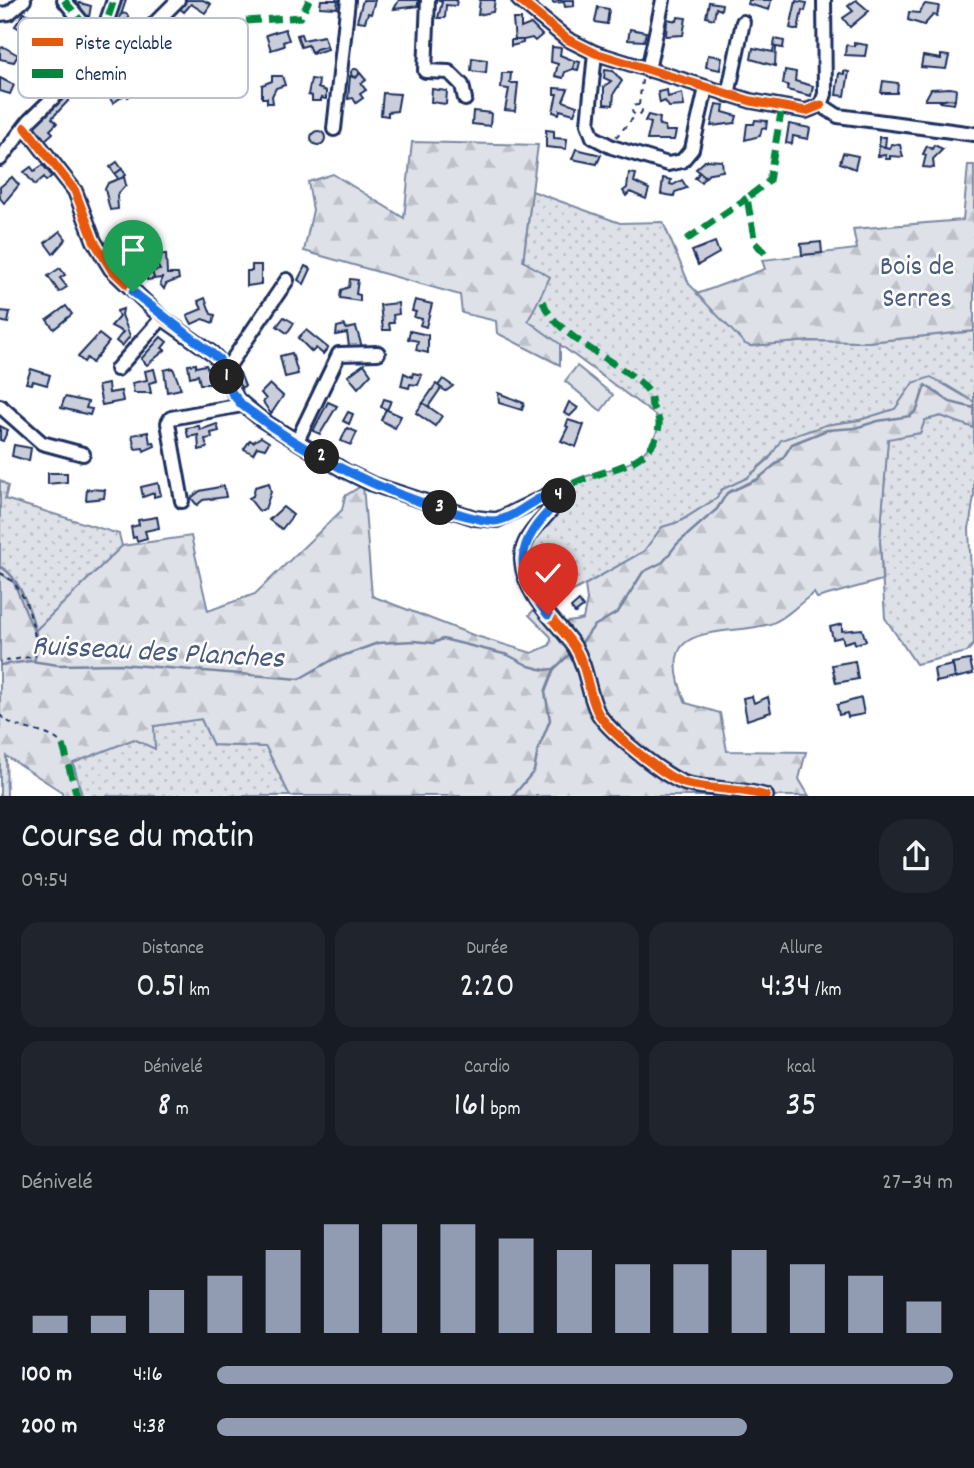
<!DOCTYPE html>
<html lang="fr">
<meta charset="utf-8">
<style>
body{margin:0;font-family:Dekko,sans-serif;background:#20242c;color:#f1f3f6;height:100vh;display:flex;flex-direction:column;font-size:26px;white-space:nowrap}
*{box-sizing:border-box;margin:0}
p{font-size:23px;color:#9ea1a6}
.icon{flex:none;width:38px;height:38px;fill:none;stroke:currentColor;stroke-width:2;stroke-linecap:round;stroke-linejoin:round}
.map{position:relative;height:796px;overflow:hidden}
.drawer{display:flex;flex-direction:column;background:#171b24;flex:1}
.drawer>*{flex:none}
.pin{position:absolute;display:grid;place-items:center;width:60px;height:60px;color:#fff;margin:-72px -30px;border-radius:50% 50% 50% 0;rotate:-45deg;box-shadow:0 0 7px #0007}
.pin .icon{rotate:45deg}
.km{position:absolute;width:35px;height:35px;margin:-18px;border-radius:50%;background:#222;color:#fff;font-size:19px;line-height:35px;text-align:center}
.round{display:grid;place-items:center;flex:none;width:74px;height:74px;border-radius:28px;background:#20242c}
.summary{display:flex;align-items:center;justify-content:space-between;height:119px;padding:0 21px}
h1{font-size:38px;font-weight:600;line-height:52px}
.metrics{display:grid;grid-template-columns:repeat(3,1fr);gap:10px;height:119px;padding:7px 21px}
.metrics div{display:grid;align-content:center;border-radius:18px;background:#20242c;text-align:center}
.metrics b{font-size:35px;font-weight:600}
.metrics small{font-size:19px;font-weight:400}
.metrics p{font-size:19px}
.chart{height:196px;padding:14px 21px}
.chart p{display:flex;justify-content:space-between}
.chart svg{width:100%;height:126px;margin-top:7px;stroke:#919bb2;stroke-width:6}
ul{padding:0 21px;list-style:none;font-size:23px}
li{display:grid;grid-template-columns:112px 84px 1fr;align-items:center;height:52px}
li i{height:18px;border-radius:9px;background:#919bb2}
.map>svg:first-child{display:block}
</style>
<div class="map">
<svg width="974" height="796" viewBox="0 0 974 796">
<defs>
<pattern id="grass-dots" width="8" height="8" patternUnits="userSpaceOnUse" patternTransform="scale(1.75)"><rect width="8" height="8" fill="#dee1e7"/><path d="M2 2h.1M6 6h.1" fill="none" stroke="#bec1c9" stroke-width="1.8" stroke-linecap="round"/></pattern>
<pattern id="forest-firs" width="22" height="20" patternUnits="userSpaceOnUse" patternTransform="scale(1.75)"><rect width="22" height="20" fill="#dee1e7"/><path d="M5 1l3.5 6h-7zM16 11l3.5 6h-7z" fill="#bec1c9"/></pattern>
</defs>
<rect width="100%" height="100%" fill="#fff"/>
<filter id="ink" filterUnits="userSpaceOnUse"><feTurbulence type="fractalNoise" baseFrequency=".0143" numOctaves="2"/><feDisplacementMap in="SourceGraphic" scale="14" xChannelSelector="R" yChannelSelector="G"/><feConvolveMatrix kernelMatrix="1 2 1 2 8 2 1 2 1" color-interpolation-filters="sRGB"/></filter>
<g filter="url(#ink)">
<g fill="url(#grass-dots)" stroke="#7c88a2" stroke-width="2">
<path d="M532 191 620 223 663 222 689 284 750 346 810 341 868 342 974 331V402L946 385 913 383 895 409 860 420 826 425 775 452 747 478 721 490 717 498 679 522 662 527 644 551 559 599 541 606 522 560C532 542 547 501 562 489 597 461 644 481 660 422L656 416 528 321 523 262Z"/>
<path d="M941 416 974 428V496L969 529 974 644 967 652 916 664 885 618 880 541 888 438 920 433 925 420Z"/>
<path d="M0 480 8 486 5 499 119 534 122 546 34 632 14 583 0 573Z"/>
<path d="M201 719 213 745 266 747 290 796H82L73 763 134 739 154 748V726Z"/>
</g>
<g fill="url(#forest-firs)" stroke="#7c88a2" stroke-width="2">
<path d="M412 142 538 145 523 261 550 277 528 321 560 344V365L497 333 496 321 462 313 460 295 304 251 313 210 308 182 333 174 404 218Z"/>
<path d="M968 165H974V331L868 342 810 341 750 346 745 344 697 294 765 269 762 260 857 249 853 229 963 220Z"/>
<path d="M931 377 974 402V428L941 416 925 420 920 433 888 439 880 541 882 580 817 598 814 593C800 602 786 619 770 624 717 638 651 619 686 703L720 713 727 751 806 752 799 779 809 796H290L266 747 213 745 201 719 154 726 155 749 134 739 73 763 82 796H62V792L6 756 7 796H0V573L14 583 34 632 122 546 191 536 208 611 255 594 342 510 345 496 363 485 372 596 473 635 532 653 550 645 551 637 529 615 535 609C548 622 566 625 583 619L587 600 585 585 644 551 662 527 679 522 717 498 721 490 747 478 769 459 781 440 826 425 860 420 895 409 913 383Z"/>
</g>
<path fill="#dee1e7" stroke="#7c88a2" stroke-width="2" d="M577 366 613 395 601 411 565 381Z"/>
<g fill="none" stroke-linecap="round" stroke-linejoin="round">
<g stroke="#77839f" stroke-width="2.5">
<path d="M0 567C19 574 34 619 37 640 38 647 36 655 34 662"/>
<path d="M580 645 594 626 618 612 643 572 663 562 677 544 717 509 727 493 758 479 783 458 792 444 827 430 855 428 878 421 910 416 917 410 925 385 950 402 974 408"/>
<path d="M0 665 31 661 58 665 120 664 299 679 334 659 378 643 414 641 433 643 443 639 508 655 529 666 544 670 554 669 572 652"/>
<path d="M513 796 534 771 538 750 550 720 545 692 554 669"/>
</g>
</g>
<g fill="#caceda" stroke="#1b2f5e" stroke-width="2">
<path d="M118 0H126L119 21 111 19Z"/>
<path d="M185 0H203L211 4 205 13 191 4 184 12 178 7Z"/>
<path d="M321 0H338L337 8 320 7Z"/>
<path d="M363 0H375L371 14 368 13 365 22 357 21Z"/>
<path d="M399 0H418V6L394 9Z"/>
<path d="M437 0H457L456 6 446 5 445 18H438L442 2Z"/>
<path d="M480 0H495L493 12 478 15Z"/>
<path d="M552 0H574V6L565 7 564 2 553 3Z"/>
<path d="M749 0H771L769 10 748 4Z"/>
<path d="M856 0 869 11 850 27 843 18 853 11 848 6Z"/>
<path d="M796 1 807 3 805 11 802 10 798 30 790 28Z"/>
<path d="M709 2 722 4 721 10 716 8 714 19 706 17Z"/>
<path d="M80 3 91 6 89 17 84 18 78 9Z"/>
<path d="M925 4 939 6 937 16 933 15 924 25 908 20 909 12 919 13Z"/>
<path d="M598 7 609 9 607 24 595 22Z"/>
<path d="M71 12 76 20 72 28 64 23Z"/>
<path d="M24 13 36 17 28 34 15 26Z"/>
<circle cx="124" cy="18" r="4.5"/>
<path d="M678 17 686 18 683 35 666 36 667 19 677 21Z"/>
<path d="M513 19H521V28L531 24 542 35 535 41 532 38 515 42Z"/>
<path d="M285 29 289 40 283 42 284 46 271 50 266 35Z"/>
<path d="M630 29 646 32 644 41 628 40Z"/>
<path d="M301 34 303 40 324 36 327 46 311 52 308 45 301 47 297 35Z"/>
<path d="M775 39 784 41 783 48 776 47 775 66 751 59 753 48 773 52Z"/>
<path d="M511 40H523V43L511 46Z"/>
<path d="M854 43 867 45 865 56 845 55 846 45 854 46Z"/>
<path d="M327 46 328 49 311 54 316 49Z"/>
<path d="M4 47 18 55 14 62 0 59V48Z"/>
<path d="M552 47 561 48 560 55 575 61 573 69 565 72 563 78 555 76 558 64 551 62Z"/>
<path d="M708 55 722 57 720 70 706 67Z"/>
<path d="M941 55 949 56 946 69 921 67 923 56 941 59Z"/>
<path d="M472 58 487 60 486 73 471 71Z"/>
<path d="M575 61 580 62 578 70 573 69Z"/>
<circle cx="355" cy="73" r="4"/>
<path d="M605 70 613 71 622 81 614 93 613 105 604 104V87L611 81 604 78Z"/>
<path d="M785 70 796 72 795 81 813 86 811 96 787 90 788 85 783 84Z"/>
<path d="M844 71 849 72 845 96 836 95 839 73 844 74Z"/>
<path d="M360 73 366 80 361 84 366 90 360 94 363 98 356 103 353 98 348 99 350 76 356 78Z"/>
<path d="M502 73H511L510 83H518L515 111 505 110 509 89 501 88Z"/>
<path d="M272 76H282L285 85 276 88 272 96 273 103H267V98H262V85L272 81Z"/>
<path d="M0 78 14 85 10 94 0 91Z"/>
<path d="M311 79 319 80 318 88 326 91V99L321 98V101H312V96L308 95Z"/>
<path d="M883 81 898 83 897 93H881Z"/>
<path d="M129 83 135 92 128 97 126 94 113 103 108 95Z"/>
<path d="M554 88 568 89 563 101 577 106 574 114 560 110 559 114 553 112 557 94H554Z"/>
<path d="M950 88 956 89 955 100H925L931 89Z"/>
<path d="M432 89 447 91 446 104 431 102Z"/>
<path d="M667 90 668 97 682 93 684 106 669 107 665 101 660 103 658 92Z"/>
<path d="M383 93 400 94 397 111 388 112V116L381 115Z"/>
<path d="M62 94 69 100 52 118 57 123 50 130 53 133 44 141 34 127V121Z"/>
<path d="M948 99 955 100 954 104 939 102Z"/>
<path d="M716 104 724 105 723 112 737 116 735 123 711 126Z"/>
<path d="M473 111 491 113 490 126 472 124Z"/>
<path d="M648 115 660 118 659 125 665 126 666 131H676L674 140H647L651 123 645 121Z"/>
<path d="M755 120 767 121 766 129 762 128 760 136 745 140 747 124H754Z"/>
<path d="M789 124 810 128 808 139 793 136 792 144 786 143Z"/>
<path d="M546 130 554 131V138L567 139 566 149 546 147Z"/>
<circle cx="318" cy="138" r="7"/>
<path d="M879 137H886L885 147 879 146Z"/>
<path d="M891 144 900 145 903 157 890 156V159H885L886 155 878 156 879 146 890 148Z"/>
<path d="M934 145 943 149 933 159 934 168 923 167 926 155 923 154 927 146 932 149Z"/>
<path d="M576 149 601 155 597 164 572 159Z"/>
<path d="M843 153 858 156 855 169 840 163Z"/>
<path d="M706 160 722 161 723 171 710 173 706 177 696 169Z"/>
<path d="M117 162 122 169 115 174 110 167Z"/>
<path d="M43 165 52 176 46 181 44 177 35 185 24 172 31 167 34 171Z"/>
<path d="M122 169 126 175 119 180 115 174Z"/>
<path d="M700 172 705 177 701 182 695 178Z"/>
<path d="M629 173 636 174 634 182 649 189 646 199 630 192 626 196 623 191 627 188Z"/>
<path d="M12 177 19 185 4 203 0 198V187Z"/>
<path d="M124 177 126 185 117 195 118 209 110 210 105 189 108 183Z"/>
<path d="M663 178 671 180 670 184 673 185 682 180 687 188 675 192 674 196 661 194Z"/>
<path d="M136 221 143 248 136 249 125 223Z"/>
<path d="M60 231 66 239 53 254 45 243Z"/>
<path d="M715 242 719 253 698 265 692 251Z"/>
<path d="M821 242 822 253 802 255 801 244Z"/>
<path d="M166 254 167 274H178L179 279 166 284 164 289 160 284 162 278 154 279 152 271 160 270 155 261 159 260 158 255Z"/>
<path d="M252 265H261V284L247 286V271H252Z"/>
<path d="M305 266 311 269 304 284 298 280Z"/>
<path d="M60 268 65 275 60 278 67 287 59 292 48 276Z"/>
<path d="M152 271 154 279 147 280 146 272Z"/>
<path d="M350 279 358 280 356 294 360 295V301L340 298 341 290 349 287Z"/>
<path d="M205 298 211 314 215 315 213 323 203 319 192 324 187 315 202 309 198 301Z"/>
<path d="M415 300 432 304 426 327 420 325 422 319 414 317 416 312 412 311Z"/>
<path d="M398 303 399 314 393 315 394 323H389L390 330H383L380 305Z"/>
<path d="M66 306 72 314 54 329 47 320Z"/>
<path d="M123 309 122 315 130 336 122 346 116 341 123 332 111 326 119 317 117 311Z"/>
<path d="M0 311 10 312 8 323 0 321Z"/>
<path d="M284 317 294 323 287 333 277 326Z"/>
<path d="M345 325 346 329 356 327 362 347 349 346 347 333 336 335 337 327Z"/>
<path d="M306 330 328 348 323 354 316 348 312 352 298 338Z"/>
<path d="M410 331 428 335V353L416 350 418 341 408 339Z"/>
<path d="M99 334 109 342 92 363 87 358 84 362 78 357Z"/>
<path d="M161 337 167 342 162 348 165 350 147 365 141 359Z"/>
<path d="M292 353 298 374 285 377 280 356Z"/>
<path d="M196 364V367L206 365 212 380 210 384H200L198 375 190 377 188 365Z"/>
<path d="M364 364 371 374 358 388 348 376Z"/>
<path d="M173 368 181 389 167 392 164 370Z"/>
<path d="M31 369 50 375 47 385 33 381 32 384 26 383Z"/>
<path d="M154 369 157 381 149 383 151 393H134L132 383 147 380 145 371Z"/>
<path d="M240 373 245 386 235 389 230 376Z"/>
<path d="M404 373 412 377 413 373 422 375 418 385 410 384 409 388 401 386Z"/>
<path d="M443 379 453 386 446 391 438 386Z"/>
<path d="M108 384 109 393 121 391 123 401 102 405 98 386Z"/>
<path d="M270 384 283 396 271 414 263 402 266 399 261 393Z"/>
<path d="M436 384 441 388 428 407 423 403Z"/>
<path d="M498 393 524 403 522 410 499 403Z"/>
<path d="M65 397 88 402 86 408 92 409 90 415 61 408Z"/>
<path d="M384 399 391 401 387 410 401 416 395 428 381 420 386 409 381 407Z"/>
<path d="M328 402 337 406 320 434 313 431Z"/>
<path d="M569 402 578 408 570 416 564 413Z"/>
<path d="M423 403 442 416 435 426 416 413Z"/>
<path d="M348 412 353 414 349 424 343 421Z"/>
<path d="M568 420 584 425 576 447 561 441 568 427 566 426Z"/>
<path d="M217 424 219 431 211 433 212 438 205 439 207 448 199 450 198 435 188 437 186 428 199 426 200 430Z"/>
<path d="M0 426 8 430 3 441 0 440Z"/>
<path d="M347 428 357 432 351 445 341 441Z"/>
<path d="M148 432 150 443 154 442 155 446 144 451 143 448 135 449 132 435Z"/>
<path d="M261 437 269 442 265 449 257 447 253 454 244 449 250 440 253 442Z"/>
<path d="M14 445 31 448 29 461 12 456Z"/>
<path d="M48 473H67V482L48 484Z"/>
<path d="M158 483 161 495 154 497V493L143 497 141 487Z"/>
<path d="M269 483 271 492 265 509 259 511 249 498 253 496 255 487Z"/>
<path d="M224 486 226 497 203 500 197 505 191 498 200 491Z"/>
<path d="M87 489 105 490 104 498 86 500Z"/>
<path d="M283 507 293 515 282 529 269 520Z"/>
<path d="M157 517 159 528 145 531 147 538 137 541 136 537 133 538 131 527 139 525 138 520Z"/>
<path d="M579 601 583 607 575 613 571 608Z"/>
<path d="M842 624V631L862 629 866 641 855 644 854 640 844 643 842 637 833 639 830 627Z"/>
<path d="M970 660 973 674 955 678 952 663Z"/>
<path d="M855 661 858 679 836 683 832 665Z"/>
<path d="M953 665 955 678 936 682 934 669Z"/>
<path d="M752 696 754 703 768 697 771 712 747 720 743 698Z"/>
<path d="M861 698 864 714 848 717 847 713 839 715 837 705Z"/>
</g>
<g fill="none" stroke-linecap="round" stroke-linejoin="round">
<defs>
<g id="minor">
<path d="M64 0 82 22 97 61"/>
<path d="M428 0 425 71 449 72 462 85 465 99"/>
<path d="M519 0 567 39 595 53 751 101 806 111 821 105"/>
<path d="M0 14 9 13 24 0"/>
<path d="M595 53 588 124 593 137 612 147 668 164 682 161 692 149 706 88"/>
<path d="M95 56 114 0"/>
<path d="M648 70 663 0"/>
<path d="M728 95 743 22"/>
<path d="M821 105 838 116 974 134"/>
<path d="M821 105 825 94 824 0"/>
<path d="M25 127 75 191 94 241 111 269 162 318 212 353 222 364 237 399 262 420 345 471 372 484 475 518 497 520 548 495 558 494C561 511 519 530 522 561 525 597 555 619 574 646 587 666 587 690 597 711 606 730 667 779 687 784 713 790 740 788 766 796"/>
<path d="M334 129 348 0"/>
<path d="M0 159 30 120 84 68 141 37 178 0"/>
<path d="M117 369 162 318"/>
<path d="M225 371 287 280"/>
<path d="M0 406 42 443 83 454"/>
<path d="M297 441 339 354 378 353"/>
<path d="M182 501 168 423 171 418 242 405"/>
</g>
</defs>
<use href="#minor" stroke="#1b2f5e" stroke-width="18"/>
<g stroke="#1b2f5e" stroke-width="2" stroke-dasharray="5 5" stroke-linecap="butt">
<path d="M639 105 642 80"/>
<circle cx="637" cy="110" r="5"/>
<path d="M616 137 636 115"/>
<path d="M0 573C25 582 38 632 35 656L0 662"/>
<path d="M0 715C17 733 47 727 63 745"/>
</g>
<use href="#minor" stroke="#fff" stroke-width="12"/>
<g stroke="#00873e" stroke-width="7" stroke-dasharray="14 7" stroke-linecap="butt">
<path d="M64 0 82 22 95 56"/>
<path d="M246 21 301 17 309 0"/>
<path d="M95 56 114 0"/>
<path d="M686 240 747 198"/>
<path d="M765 253 755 243 747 198 769 181 782 107"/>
<path d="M543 301C554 340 642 371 650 395 652 399 651 402 652 406 655 412 660 418 659 425 654 475 585 467 557 494"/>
<path d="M63 745 77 796"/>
</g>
<defs>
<g id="cycleway">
<path d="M519 0 567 39 595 53 751 101 806 111 821 105"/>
<path d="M25 127 75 191 94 241 111 269 162 318 212 353 222 364 237 399 262 420 345 471 372 484 475 518 497 520 548 495 558 494C561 511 519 530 522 561 525 597 555 619 574 646 587 666 587 690 597 711 606 730 667 779 687 784 713 790 740 788 766 796"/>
</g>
</defs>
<use href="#cycleway" stroke="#fff" stroke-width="13"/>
<use href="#cycleway" stroke="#e8590c" stroke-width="9"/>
</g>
</g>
<g fill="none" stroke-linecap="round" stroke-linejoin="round" filter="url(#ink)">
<defs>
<path id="route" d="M133 292 219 359 232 393 242 405C304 453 376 490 452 512 465 515 480 521 494 521 517 519 535 494 557 494V503C515 543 512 569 548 615"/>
</defs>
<use href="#route" stroke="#fff" stroke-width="14"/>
<use href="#route" stroke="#1a73e8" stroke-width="9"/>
</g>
<g text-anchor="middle" stroke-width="5" stroke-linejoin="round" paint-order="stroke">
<g font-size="28" fill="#4c5c80" stroke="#fff">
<text x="917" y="274">Bois de<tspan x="917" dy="32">Serres</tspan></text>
</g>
<g font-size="30" font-style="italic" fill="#49597e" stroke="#fff">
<text transform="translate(158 650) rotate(3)" y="10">Ruisseau des Planches</text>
</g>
</g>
<rect x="18" y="18" width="230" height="80" rx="10" fill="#fff" stroke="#bbc1cf" stroke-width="2"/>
<rect x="32" y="38" width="31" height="8" fill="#e8590c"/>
<rect x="32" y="69" width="31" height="9" fill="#00873e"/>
<g font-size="19" fill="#1b2f5e">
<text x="75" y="49">Piste cyclable</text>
<text x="75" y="80">Chemin</text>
</g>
</svg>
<div class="pin" style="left:133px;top:292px;background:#1e9e55"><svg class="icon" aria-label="arrive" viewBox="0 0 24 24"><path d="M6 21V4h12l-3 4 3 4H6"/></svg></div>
<div class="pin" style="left:548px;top:615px;background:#d93025"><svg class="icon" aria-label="check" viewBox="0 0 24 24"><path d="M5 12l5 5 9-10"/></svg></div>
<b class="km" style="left:227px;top:377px">1</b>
<b class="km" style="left:322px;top:457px">2</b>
<b class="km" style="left:440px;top:508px">3</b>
<b class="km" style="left:559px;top:496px">4</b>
</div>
<section class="drawer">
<div class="summary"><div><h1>Course du matin</h1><p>09:54</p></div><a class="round"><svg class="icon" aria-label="share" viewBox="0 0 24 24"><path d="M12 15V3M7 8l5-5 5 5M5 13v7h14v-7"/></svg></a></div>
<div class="metrics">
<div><p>Distance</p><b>0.51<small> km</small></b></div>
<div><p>Durée</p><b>2:20</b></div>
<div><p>Allure</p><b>4:34<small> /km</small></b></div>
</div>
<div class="metrics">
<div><p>Dénivelé</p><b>8<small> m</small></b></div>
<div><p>Cardio</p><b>161<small> bpm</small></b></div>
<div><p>kcal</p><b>35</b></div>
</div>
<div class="chart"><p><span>Dénivelé</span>27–34 m</p>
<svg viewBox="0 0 160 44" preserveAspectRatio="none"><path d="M5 44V38M15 44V38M25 44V29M35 44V24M45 44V15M55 44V6M65 44V6M75 44V6M85 44V11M95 44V15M105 44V20M115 44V20M125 44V15M135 44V20M145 44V24M155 44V33"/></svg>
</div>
<ul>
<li><b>100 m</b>4:16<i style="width:100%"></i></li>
<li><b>200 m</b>4:38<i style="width:72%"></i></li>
</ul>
</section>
